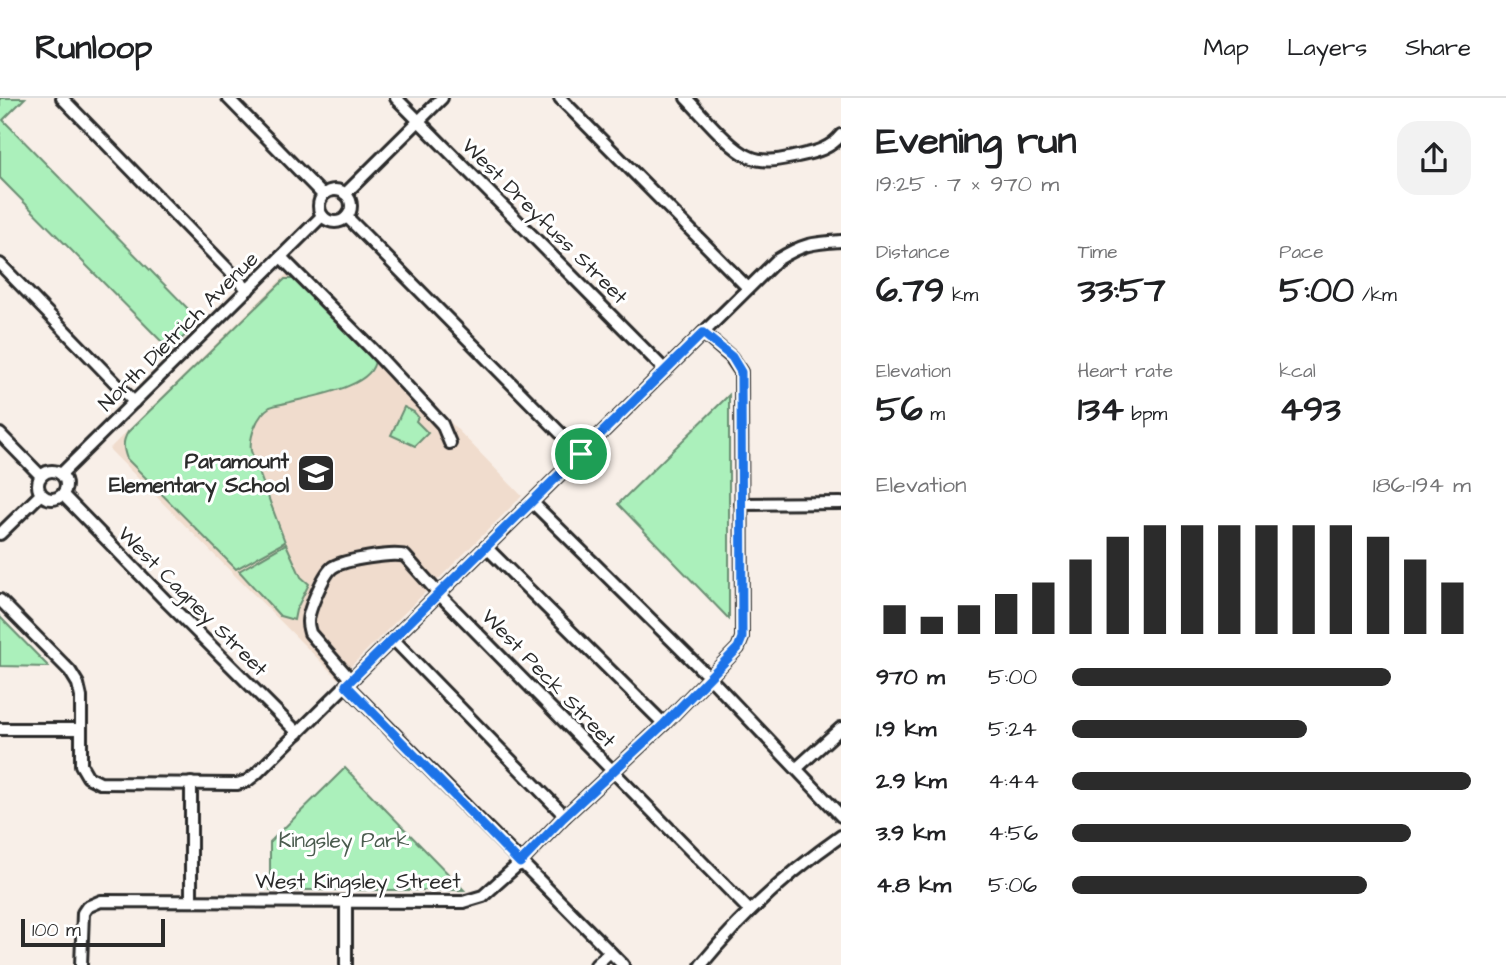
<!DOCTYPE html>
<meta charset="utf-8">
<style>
body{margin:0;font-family:"Architects Daughter",sans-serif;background:#f2f2f2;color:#202124;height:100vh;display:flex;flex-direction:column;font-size:26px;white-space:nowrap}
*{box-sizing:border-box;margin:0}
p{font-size:23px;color:#757577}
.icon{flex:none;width:38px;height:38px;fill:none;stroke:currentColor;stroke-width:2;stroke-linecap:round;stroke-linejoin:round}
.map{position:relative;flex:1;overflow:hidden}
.drawer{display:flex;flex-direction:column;background:#fff;width:665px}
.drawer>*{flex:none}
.scale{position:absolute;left:21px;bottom:18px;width:144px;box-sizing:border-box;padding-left:7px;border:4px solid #2b2b2b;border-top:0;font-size:19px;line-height:24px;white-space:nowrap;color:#2b2b2b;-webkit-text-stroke:5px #fff;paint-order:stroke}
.pin{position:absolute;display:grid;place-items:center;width:60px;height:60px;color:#fff;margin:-30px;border:4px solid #fff;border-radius:50%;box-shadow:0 2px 7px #0007}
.round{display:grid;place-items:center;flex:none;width:74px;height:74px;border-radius:21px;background:#f2f2f2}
.headline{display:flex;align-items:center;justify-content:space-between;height:119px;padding:0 35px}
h1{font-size:38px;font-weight:700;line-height:52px}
.figures{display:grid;grid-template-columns:repeat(3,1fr);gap:10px;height:119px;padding:7px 35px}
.figures div{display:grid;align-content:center}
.figures b{font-size:35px;font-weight:700}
.figures small{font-size:19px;font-weight:400}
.figures p{font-size:19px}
.chart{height:196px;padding:14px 35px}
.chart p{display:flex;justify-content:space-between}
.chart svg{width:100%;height:126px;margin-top:7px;stroke:#2b2b2b;stroke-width:6}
ul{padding:0 35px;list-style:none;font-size:23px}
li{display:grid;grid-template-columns:112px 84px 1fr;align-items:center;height:52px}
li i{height:18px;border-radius:9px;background:#2b2b2b}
header{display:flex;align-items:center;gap:42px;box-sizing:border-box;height:98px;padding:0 35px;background:#fff;border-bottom:2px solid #e0e0e0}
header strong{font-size:33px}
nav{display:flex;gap:38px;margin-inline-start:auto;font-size:24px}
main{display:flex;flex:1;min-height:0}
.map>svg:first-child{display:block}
</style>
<header>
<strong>Runloop</strong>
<nav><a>Map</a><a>Layers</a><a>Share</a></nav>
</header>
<main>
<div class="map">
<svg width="841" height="867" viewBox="0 0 841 867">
<rect width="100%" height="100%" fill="#f8efe8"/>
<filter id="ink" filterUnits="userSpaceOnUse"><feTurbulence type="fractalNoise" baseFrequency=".0143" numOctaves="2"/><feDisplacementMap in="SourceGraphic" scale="14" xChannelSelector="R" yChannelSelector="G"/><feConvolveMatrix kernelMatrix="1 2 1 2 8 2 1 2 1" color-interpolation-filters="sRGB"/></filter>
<g filter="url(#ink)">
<path fill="#f0dccd" d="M297 166 522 398 338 581 109 351Z"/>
<g fill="#abf0bb" stroke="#6b8e73" stroke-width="2">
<path d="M0 0H25L3 22 200 223 170 252 0 80Z"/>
<path d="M285 181H296L375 260C376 290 308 299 286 305 282 306 275 307 270 309 257 317 249 339 251 353L285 444 236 471 127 361C123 350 122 344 128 334Z"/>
<path d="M729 297V521L618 406Z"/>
<path d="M404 309 414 314 418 319 416 323 428 335 415 348 391 337Z"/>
<path d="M286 446 301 479 309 486 296 512 294 522 280 518 239 473Z"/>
<path d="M0 519 49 569 0 568Z"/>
<path d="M345 670 464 792H270V744Z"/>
</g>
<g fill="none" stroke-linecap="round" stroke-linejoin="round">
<defs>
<g id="minor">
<path d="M62 0 248 192"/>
<path d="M228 0 323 97"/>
<path d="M396 0 665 272"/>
<path d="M560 0 748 190"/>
<path d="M686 0C701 15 731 52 750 59 765 66 782 61 798 58 815 54 830 51 841 37"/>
<circle cx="335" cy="108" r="16"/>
<path d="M345 96 442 0"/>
<path d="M347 119 581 356"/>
<path d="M281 159 373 252 442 326 450 345"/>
<path d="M0 166 134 304"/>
<path d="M0 336 41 378"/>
<circle cx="52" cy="387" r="14"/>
<path d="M61 376 322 118"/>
<path d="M63 397 164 501 298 635"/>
<path d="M532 404 709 579 841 718"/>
<path d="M741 406 841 405"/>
<path d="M0 436 41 396"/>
<path d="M486 449 664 626"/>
<path d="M0 502 70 573 78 586 81 599V667L88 679 100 685 237 686 247 683 256 676 777 162C803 146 811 145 841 143"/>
<path d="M393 541 565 718"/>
<path d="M351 582 310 535C309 530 308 529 308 524 308 513 324 475 333 469 344 462 393 454 405 458L439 496 749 812"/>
<path d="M346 587 623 867"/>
<path d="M0 631H81"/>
<path d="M797 670 841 630"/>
<path d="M191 803V685"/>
<path d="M81 867 83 815 87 809 101 803 463 804 483 798 520 765 563 720 664 626 738 550 742 540 741 274 731 259 703 235"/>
<path d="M346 867V804"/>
<path d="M596 867 610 854"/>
<path d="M701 867C742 817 788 775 841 738"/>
</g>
</defs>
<use href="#minor" stroke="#2b2b2b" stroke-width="16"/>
<use href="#minor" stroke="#fff" stroke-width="10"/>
</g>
</g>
<g fill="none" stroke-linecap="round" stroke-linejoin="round" filter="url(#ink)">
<defs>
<path id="route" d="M703 235 732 259 741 274 742 540 738 550 664 626 563 720 520 765 346 587Z"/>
</defs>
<use href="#route" stroke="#fff" stroke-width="14"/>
<use href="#route" stroke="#1a73e8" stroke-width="9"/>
</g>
<defs>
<symbol id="school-square" viewBox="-11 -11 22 22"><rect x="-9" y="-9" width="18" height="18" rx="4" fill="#2b2b2b" stroke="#fff"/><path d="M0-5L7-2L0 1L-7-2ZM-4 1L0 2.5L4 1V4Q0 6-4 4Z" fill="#fff"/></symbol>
</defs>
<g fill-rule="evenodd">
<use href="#school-square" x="294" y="353" width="44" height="44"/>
</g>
<g text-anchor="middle" stroke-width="6" stroke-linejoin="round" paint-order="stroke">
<g font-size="21" fill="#2b2b2b" stroke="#fff">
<text transform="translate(545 123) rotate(45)" y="7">West Dreyfuss Street</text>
<text transform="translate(178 233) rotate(-45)" y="7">North Dietrich Avenue</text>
<text transform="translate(193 503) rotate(45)" y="7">West Cagney Street</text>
<text transform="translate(549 580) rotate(46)" y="7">West Peck Street</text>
<text x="358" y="790">West Kingsley Street</text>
</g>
<g font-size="21" font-weight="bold" fill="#2b2b2b" stroke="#fff" text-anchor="end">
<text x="289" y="370">Paramount<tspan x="289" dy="24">Elementary School</tspan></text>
</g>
<g font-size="21" fill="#4b5c4f" stroke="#fff">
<text x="344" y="749">Kingsley Park</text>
</g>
</g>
</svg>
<div class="scale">100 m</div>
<div class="pin" style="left:581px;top:356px;background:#1e9e55"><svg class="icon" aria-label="arrive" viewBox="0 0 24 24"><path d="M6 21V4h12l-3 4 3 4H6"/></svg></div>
</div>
<section class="drawer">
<div class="headline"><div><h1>Evening run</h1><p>19:25 · 7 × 970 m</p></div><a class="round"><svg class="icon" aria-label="share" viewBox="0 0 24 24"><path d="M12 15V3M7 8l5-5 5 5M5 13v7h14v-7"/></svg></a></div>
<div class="figures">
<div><p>Distance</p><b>6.79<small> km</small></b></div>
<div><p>Time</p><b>33:57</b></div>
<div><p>Pace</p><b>5:00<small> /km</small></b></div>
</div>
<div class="figures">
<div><p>Elevation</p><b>56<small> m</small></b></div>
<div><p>Heart rate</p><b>134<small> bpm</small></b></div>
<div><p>kcal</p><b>493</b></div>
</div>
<div class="chart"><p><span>Elevation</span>186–194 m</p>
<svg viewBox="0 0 160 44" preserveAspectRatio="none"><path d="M5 44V34M15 44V38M25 44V34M35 44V30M45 44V26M55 44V18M65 44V10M75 44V6M85 44V6M95 44V6M105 44V6M115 44V6M125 44V6M135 44V10M145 44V18M155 44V26"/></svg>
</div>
<ul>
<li><b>970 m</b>5:00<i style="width:80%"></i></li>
<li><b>1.9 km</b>5:24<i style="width:59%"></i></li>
<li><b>2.9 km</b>4:44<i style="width:100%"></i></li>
<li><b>3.9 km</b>4:56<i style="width:85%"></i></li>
<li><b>4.8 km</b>5:06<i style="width:74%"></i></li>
</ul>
</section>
</main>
